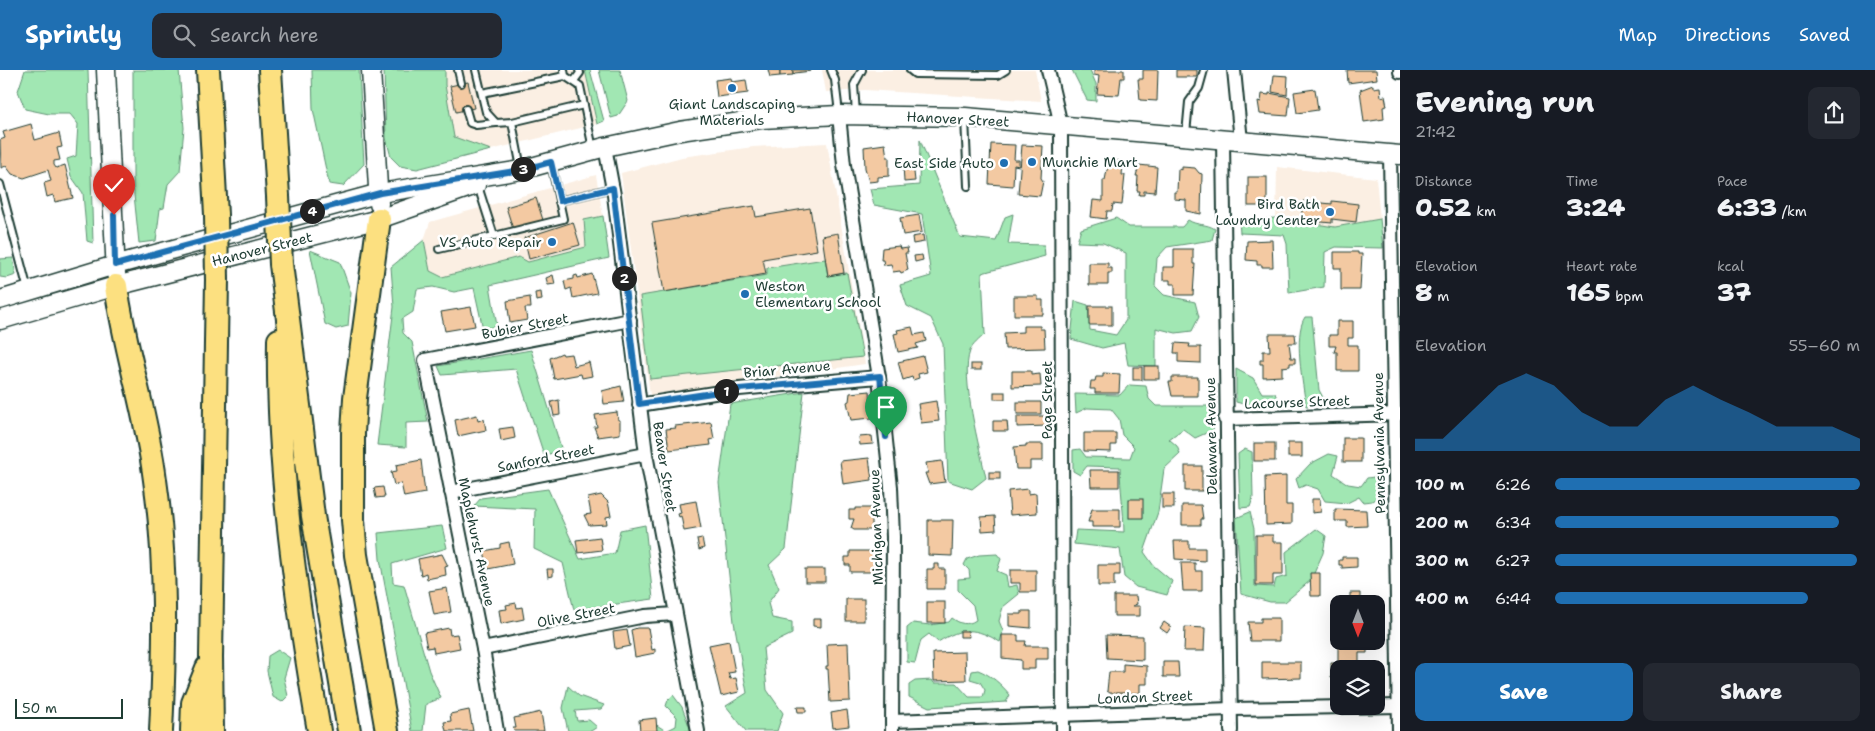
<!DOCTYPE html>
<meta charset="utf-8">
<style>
body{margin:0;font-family:"Shantell Sans",sans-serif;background:#242831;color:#f1f3f6;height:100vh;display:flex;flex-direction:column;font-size:19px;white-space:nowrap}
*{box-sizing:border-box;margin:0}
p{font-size:16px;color:#9ea1a6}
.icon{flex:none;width:28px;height:28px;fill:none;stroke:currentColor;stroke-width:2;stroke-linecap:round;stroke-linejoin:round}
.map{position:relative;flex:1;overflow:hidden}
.side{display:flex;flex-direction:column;background:#171b24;width:475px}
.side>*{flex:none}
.needle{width:32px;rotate:180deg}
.tools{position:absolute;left:1330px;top:525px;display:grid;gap:10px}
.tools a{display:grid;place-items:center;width:55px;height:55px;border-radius:10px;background:#171b24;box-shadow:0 5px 20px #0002;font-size:25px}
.scale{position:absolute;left:15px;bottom:12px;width:108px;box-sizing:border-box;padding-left:5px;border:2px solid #1f3d34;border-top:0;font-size:14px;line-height:18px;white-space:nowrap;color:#1f3d34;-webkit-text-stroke:4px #fff;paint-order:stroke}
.pin{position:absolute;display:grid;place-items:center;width:42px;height:42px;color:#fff;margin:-51px -21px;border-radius:50% 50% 50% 0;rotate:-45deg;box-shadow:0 0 5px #0007}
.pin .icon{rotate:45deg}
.km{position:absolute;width:25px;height:25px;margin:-12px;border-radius:50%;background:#222;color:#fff;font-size:14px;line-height:25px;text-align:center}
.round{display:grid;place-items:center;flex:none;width:52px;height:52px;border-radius:10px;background:#242831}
.overview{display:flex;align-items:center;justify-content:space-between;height:85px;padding:0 15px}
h1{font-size:28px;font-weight:800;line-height:38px}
.figures{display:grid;grid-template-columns:repeat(3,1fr);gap:8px;height:85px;padding:5px 15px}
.figures div{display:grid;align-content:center}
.figures b{font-size:25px;font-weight:800}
.figures small{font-size:14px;font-weight:400}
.figures p{font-size:14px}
.chart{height:140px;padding:10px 15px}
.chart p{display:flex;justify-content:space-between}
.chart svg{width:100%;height:90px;margin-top:5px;fill:#1f6fb2;opacity:.7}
.action{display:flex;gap:10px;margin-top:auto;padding:10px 15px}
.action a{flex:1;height:58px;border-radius:10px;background:#1f6fb2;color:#fff;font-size:20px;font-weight:800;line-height:58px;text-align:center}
.action a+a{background:#242831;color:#f1f3f6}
ul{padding:0 15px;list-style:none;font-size:16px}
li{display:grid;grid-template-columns:80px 60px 1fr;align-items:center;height:38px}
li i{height:12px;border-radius:6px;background:#1f6fb2}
header{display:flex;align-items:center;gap:30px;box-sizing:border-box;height:70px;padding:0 25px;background:#1f6fb2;color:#fff}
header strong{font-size:24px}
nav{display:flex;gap:28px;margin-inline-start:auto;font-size:18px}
.search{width:350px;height:45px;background:#242831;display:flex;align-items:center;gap:12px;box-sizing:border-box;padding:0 18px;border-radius:10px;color:#9ea1a6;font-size:19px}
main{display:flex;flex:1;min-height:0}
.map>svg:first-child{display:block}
</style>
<header>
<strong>Sprintly</strong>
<div class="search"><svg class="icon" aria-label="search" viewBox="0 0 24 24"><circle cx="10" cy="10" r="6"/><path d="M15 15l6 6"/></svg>Search here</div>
<nav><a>Map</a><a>Directions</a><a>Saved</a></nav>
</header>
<main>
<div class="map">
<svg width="1400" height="661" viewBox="0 0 1400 661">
<rect width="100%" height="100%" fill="#fff"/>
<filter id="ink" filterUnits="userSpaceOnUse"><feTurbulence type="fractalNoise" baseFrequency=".02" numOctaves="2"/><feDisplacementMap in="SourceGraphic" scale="10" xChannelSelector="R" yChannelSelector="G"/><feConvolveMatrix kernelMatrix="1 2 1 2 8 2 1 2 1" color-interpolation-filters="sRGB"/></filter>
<g filter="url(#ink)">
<g fill="#fbefe3">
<path d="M445 0H585L597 54 491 80 454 67 445 15Z"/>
<path d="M822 0H1035L1041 31 865 20 826 22Z"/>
<path d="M827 73 865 294 650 325 621 103 682 87 753 77Z"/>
<path d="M1277 97 1376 108 1380 149 1335 157 1276 148Z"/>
<path d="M596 105 603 146 584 150 586 177 528 192 519 187 442 207 430 201 424 170 430 152Z"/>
</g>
<g fill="#a1e7b3" stroke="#609274">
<path d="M25 0H88L93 173 87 171 83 123 71 106 67 89 76 86 78 54 70 44H49L25 39 18 21Z"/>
<path d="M133 0H179L184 58 180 101 168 114 164 138 160 139 156 171 139 173 133 115Z"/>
<path d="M312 0H359L364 94 343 116 329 114 313 39Z"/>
<path d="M384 0H445V15L454 67 491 80 417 99 400 96 391 87 386 68Z"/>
<path d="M585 0H590L604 51 597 54Z"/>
<path d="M599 0H620L628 31 618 46 611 48Z"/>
<path d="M1072 0H1090L1096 14V31L1087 30Z"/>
<path d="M920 70 960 167 996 171 1005 147 1013 144 1008 174 1044 175 1045 186 982 203 985 264C980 269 972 275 970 281 960 307 980 379 986 408L972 419 948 411 943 274 931 248 907 236 900 215 931 206 922 144 874 135 870 119 919 115Z"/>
<path d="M603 146 609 188 490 215 497 256 483 259 474 218 454 222 433 217 417 219 413 242 402 249 403 263 412 272 428 352 406 353V377L377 375 394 237 391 197 424 170 430 201 442 207 519 187 528 192 586 177 584 150Z"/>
<path d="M1116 148 1129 157H1182L1188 150C1197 156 1206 153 1215 159L1212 170 1167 177 1157 188 1155 216 1164 225 1195 232 1199 247 1192 261 1176 263 1156 258V296L1128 295 1124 273 1102 278 1071 269 1075 231 1088 235 1090 260 1116 265 1126 250V183L1103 173 1077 172 1081 159Z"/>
<path d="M1276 148 1335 157 1380 149 1383 178 1336 177 1325 182 1324 217 1289 223 1287 174 1284 165 1240 163 1239 150Z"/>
<path d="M310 180 340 192 351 223 348 256 336 259 325 254Z"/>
<path d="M13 188 16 205 7 208 0 207V189Z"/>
<path d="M825 189 828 206 847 203 863 287 650 309 640 226 767 205V198Z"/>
<path d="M1305 247H1312L1319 320 1327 335 1306 336C1303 314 1293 265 1305 247Z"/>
<path d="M531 280 562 381 544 385 516 299 442 305 438 296Z"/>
<path d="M1236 299 1253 308 1262 323H1275L1279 335H1247L1236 332Z"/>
<path d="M1129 315 1146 316 1149 329 1156 336H1212L1215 345 1213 360 1195 368 1183 359 1169 369 1177 376 1180 384 1164 399 1158 442 1144 482 1154 496 1172 511 1167 525 1136 517 1124 507 1120 479 1074 474 1076 460 1124 462C1124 440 1120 419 1120 397L1087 396 1080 405 1073 401V380L1080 379 1086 387 1130 388 1134 377 1122 365 1119 349 1111 339 1087 338 1076 343 1075 324 1120 325Z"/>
<path d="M804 322 786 479 769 495 779 518 768 533 772 548 792 552V564L763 578 767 620 783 643 777 661H746L726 636 747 623 734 552 719 413 730 334Z"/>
<path d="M1245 379 1252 382 1253 428 1250 437 1240 438 1238 384Z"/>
<path d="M1329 384 1338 386 1333 404 1348 414 1361 416 1367 408 1374 407 1379 413V426L1372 431 1363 432 1359 427 1347 433 1325 431 1318 419 1306 415 1299 418 1296 409 1310 394Z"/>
<path d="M548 419 580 489 615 483 620 460 645 455 653 529 574 540 563 493 534 479 535 439 474 436 481 428Z"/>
<path d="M1250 442 1254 459 1255 516 1274 517 1276 509 1287 506 1286 482 1316 459 1326 466 1323 483 1311 510 1285 532H1270L1241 524 1236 448Z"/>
<path d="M442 456 447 478 392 494 393 513 404 515 429 601 441 628 426 634 423 661H412L380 489 378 463Z"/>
<path d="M997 484 1001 489 997 501 1006 505 1008 517 1017 515 1019 524 1003 537 999 551 1003 561 1000 572C975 557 962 557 938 572L929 564 921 570 915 593 907 592V558L913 553 930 555 949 552 952 548C960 554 967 556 976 550L973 535 958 520V509L970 508 969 500 964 495 967 489 979 485Z"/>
<path d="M278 580 290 588 284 608 288 626 282 632 273 627 267 601 268 586Z"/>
<path d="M978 600C991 605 1001 614 1010 625L1006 632 929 637 909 627V615L915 611 932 610 934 613H956L969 627H983L985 620 980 612 970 609 972 601Z"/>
<path d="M568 616 579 626 604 635 601 639 575 641 577 651 589 650 597 657 591 661H568L563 638Z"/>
<path d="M673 625 682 637 691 661H645L652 652 666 661 676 656 677 647 666 636 668 630Z"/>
</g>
<g fill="#f3c9a2" stroke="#1f3d34">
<path d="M768 0H780V6L770 7Z"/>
<path d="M780 0H793V5L780 6Z"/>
<path d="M793 0H811V1L795 3 793 5Z"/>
<path d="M1094 0H1124V8H1121L1119 25 1097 24 1099 6 1094 5Z"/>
<path d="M1143 0H1158L1157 31 1140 30 1138 9H1143Z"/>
<rect x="1176" y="0" width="21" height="7"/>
<path d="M1347 0H1376L1377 9 1348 13Z"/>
<path d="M1274 5 1288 6 1287 25 1272 22Z"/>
<path d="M731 8 732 12 746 10 748 23 717 27 715 10Z"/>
<path d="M468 12 474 38 456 42 450 16Z"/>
<path d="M1373 15V18L1380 17 1381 27 1385 26 1387 36 1383 37 1384 49 1364 52 1360 20Z"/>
<path d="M1315 19 1318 40 1297 43 1294 22Z"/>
<path d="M1269 23 1290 27 1288 46 1260 44 1258 31 1261 32 1262 24 1269 25Z"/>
<path d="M31 54 35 70 59 63 62 77 57 78 60 90 54 91V95L56 98 65 95 73 128 55 132 53 125 47 127 44 113 51 111 48 100 24 108 12 104 6 96 1 98 0 70 5 68 3 62Z"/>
<path d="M885 74 887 87H889V106L878 107V111L869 112 865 98 864 77Z"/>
<path d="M991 74 1015 75 1014 90H1019V96L1014 95 1013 116 989 114Z"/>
<path d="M1022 75 1043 76 1041 108 1043 111 1040 126 1018 124Z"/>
<path d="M1109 90 1122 91 1123 94 1122 105H1125L1122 135 1113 134 1112 141H1107L1106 149 1091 147 1093 130 1103 131V110H1105Z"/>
<path d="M913 93 915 111 904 112 903 94Z"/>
<path d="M1139 95 1157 97 1155 122 1144 121V125H1139L1140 121H1137L1138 106H1136Z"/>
<path d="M1182 97 1195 98 1199 103 1202 104 1201 144 1186 141V130L1174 129V122H1177L1178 99 1182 100Z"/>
<rect x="1248" y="107" width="19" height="29"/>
<path d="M536 128 543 150 513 159 506 137Z"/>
<path d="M1303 131 1332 134V131L1358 134 1356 152 1332 149V153L1301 150Z"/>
<path d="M754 136 756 147 810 138 817 180 763 189 766 204 664 222 652 153Z"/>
<path d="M919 145 922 162 903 165 900 148Z"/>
<path d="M573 152 580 175 529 189 524 168Z"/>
<path d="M838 163 844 203 828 206 822 166Z"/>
<path d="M923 165 924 172 913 174 912 167Z"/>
<path d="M1272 170 1273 197H1262V195H1257V191L1246 190 1247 171Z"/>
<path d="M899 176 900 179 907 178 908 183H905L908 200 901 203 900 201 893 202 891 194 884 195 883 190H881L882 178Z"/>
<path d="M1174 179H1193V194H1195L1193 225H1175V214H1170V210H1163V197H1174Z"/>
<path d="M1334 182H1358V184H1362L1360 220H1341V198H1334Z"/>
<path d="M922 185 923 190 915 192 914 186Z"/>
<path d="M1089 193H1108V198H1112V203H1108V215H1089Z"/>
<path d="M592 204 597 223 573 228 571 218 566 220 564 211 574 209V206L577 205 578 208Z"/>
<path d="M553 205 555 214 548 215 546 208Z"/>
<path d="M541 222 542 230 536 231 535 223Z"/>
<path d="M1014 226H1038V230H1043V245H1014Z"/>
<path d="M530 227 531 238H525L527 250 510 253 507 231Z"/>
<rect x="1089" y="236" width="23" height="19"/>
<path d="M471 237 475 256 445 261 441 242Z"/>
<path d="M1337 251H1353V268H1348V275H1358V301H1337V282H1334L1336 276H1329V265H1337Z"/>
<path d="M1023 256H1040V259H1044L1045 278 1005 279 1004 263 1023 262Z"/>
<path d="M912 257 914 265 924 263 926 271 916 274 918 278 898 282 894 264 898 263 897 260Z"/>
<path d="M1269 264H1295L1296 273H1289L1291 288H1295V293H1290V296L1282 297V306L1263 307V294H1260V290H1263V281H1270Z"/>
<path d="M1175 273 1190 274 1189 277H1201V293L1178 292V283H1174Z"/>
<path d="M562 283 563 285 571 284 574 296 589 292 592 306 582 308 581 304 554 309 550 288Z"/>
<path d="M923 286 927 302 918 304 919 308 913 310 912 307 903 310 898 292Z"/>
<rect x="971" y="294" width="10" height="6"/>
<rect x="1144" y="296" width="15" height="13"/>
<rect x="1133" y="297" width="9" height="13"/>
<path d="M1012 301H1031V305L1040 304 1041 316 1012 317Z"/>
<path d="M1103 303 1120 304 1119 323H1095V319H1090L1091 311H1095L1096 307H1103Z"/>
<path d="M1172 307H1198V326H1172L1169 312H1172Z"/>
<path d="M621 316 624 332 604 334 602 321Z"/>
<path d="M870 321 872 348 851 350 847 332 849 331 850 323Z"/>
<rect x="994" y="322" width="11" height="7"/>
<path d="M559 330 560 345 554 346 551 332Z"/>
<path d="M936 331 939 351 921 353 918 334Z"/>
<rect x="1017" y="332" width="24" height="12"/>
<path d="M617 342 618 350H620V364L598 367 594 357H597L595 345Z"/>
<path d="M477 345 478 351 484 349 486 360 458 366 455 350Z"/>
<path d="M1017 346H1047V356L1017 357Z"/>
<path d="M993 351H1007L1008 361H993Z"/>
<path d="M711 352 714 369 710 370 711 375 669 380 666 359 676 358 675 356Z"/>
<path d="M513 357 515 368 501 371 499 359Z"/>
<path d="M1084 363H1116V375H1111V382L1084 381Z"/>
<path d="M872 366 873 374 860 375 859 367Z"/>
<rect x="1343" y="368" width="18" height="24"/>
<rect x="1254" y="373" width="21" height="18"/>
<rect x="1288" y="373" width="14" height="14"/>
<path d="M1026 374H1043V391H1030V399H1016L1014 377 1026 376Z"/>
<path d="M869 388 872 410 843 414 840 391Z"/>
<path d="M421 390 425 423 404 427 401 413 394 415 391 402 397 401 396 395Z"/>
<path d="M942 391 945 412 929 414 925 403H928L926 393Z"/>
<rect x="1185" y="396" width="17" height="25"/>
<path d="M1090 400H1119V417H1091Z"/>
<rect x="989" y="402" width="11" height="7"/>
<path d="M1286 406V435H1292V454L1266 455 1265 407Z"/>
<path d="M383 417 385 427 376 428 374 418Z"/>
<path d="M1028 419V424L1036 423 1037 443 1010 445 1008 421Z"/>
<rect x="1162" y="424" width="12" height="14"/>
<path d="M601 425 608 432 611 446 606 447 607 454 589 455 584 445 591 444 588 428Z"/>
<rect x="1129" y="429" width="14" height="19"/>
<path d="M1312 429H1320L1321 442 1312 443Z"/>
<path d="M696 431 701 458 684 461 681 446 679 447 678 444 681 443 679 434Z"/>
<path d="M1182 435H1201L1203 449H1201V455H1182Z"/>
<path d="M855 438H872V460H854L851 458 854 449H849V440H855Z"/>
<path d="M1092 439H1120V457H1092V452H1088Z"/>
<path d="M1335 439 1366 440 1367 456 1347 457V451H1335Z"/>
<path d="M995 446 996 460 982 461 981 447Z"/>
<path d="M928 450H953L952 486 928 485Z"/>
<path d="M1256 465H1273V472H1283V505H1273V515H1256Z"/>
<path d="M600 467 602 480 578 483 576 470Z"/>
<path d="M702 468 704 478 699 480 697 469Z"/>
<path d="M1174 471H1189V478H1205V491L1175 489Z"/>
<path d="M509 472 513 494 488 499 484 481 500 478V474Z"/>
<path d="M850 481H877V502H850V495H845V487H850Z"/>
<path d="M442 484 448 496 445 497 446 505 427 509 426 503 421 505 418 489Z"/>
<path d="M1342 487H1357V497L1342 498V495H1339V490H1342Z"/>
<path d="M1181 493H1195V501H1202V521H1183Z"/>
<path d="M934 494H939V499H945V519H927V499H934Z"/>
<path d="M1098 495H1120V505H1114V516H1098Z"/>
<path d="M547 499H553V506L548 507Z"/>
<rect x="805" y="499" width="20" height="13"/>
<path d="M1010 500H1036V522H1020V513H1010Z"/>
<path d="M1310 503H1320V526H1311Z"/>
<path d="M447 518 451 542 434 545 429 521Z"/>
<path d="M1350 523H1360V531H1366V534H1350Z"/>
<path d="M1114 526H1136L1137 534 1132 536H1140V546H1114Z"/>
<rect x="846" y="529" width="18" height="22"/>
<rect x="927" y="532" width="18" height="21"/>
<path d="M516 533 517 538 522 537 524 549 501 554 499 540 507 539 506 535Z"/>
<path d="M1022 541H1031V558L1009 556V544H1022Z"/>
<path d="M1261 548H1279V571H1250L1248 552H1261Z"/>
<path d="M813 549H821V557L813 556Z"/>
<path d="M1164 552 1171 557 1167 563 1160 558Z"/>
<path d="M1185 557 1205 558 1204 581H1184Z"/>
<path d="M449 558 450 565 457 564 460 578 434 583 433 577 427 578 424 563Z"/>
<path d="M637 558H648L652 580 655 579V583L635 587 631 560Z"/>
<path d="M627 560 630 576 615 579 613 562Z"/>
<path d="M960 561H968L969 567H960Z"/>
<path d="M1002 565H1018V571H1026L1025 576H1048V589H1035V599H1021V590L1002 588Z"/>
<path d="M1106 565 1143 566V590L1107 588Z"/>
<path d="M1338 568 1339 571H1367V583H1359V599H1339V612L1337 607H1331V593H1338Z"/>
<path d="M729 571 735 602 728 603 730 609 736 608 739 622 721 626 709 575Z"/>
<path d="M848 573 850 631 830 632 828 599H826V596H828L827 574Z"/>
<path d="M965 582 966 610 934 611 933 583Z"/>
<path d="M1163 592H1178L1179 607H1163Z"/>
<path d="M1262 592H1301V608L1262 609Z"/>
<path d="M1123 594 1147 596V614H1140V623H1110L1107 621 1109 602H1123Z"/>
<path d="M797 637H806V642H798Z"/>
<path d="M469 640 473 661H446L444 652 451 651 450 644Z"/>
<path d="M847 640 849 656 833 658 831 643Z"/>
<path d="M541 642 544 661H514L513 658H516L514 648Z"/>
<path d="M656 648 657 661H640L639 650Z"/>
</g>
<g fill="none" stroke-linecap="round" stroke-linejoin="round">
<defs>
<g id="service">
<path d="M458 0 461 13"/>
<path d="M476 0 486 42 496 53 512 52 584 35"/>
<path d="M564 0 565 6 580 16 593 79"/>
<path d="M831 0 835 10 839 43"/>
<path d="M910 0 915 4 998 5 1006 0"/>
<path d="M574 11 580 3 579 0"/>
<path d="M482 23 565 6"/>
<path d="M466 39 470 53 476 55 496 53"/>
<path d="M856 44 854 15 862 0"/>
<path d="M965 48 968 116"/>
<path d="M512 52 521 98"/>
<path d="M1186 64 1189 32 1199 18 1204 0"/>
<path d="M0 114 28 220"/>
<path d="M478 116 494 166 563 149 551 93"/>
<path d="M559 131 613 118"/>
<path d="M439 179 494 166"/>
</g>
<g id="minor">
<path d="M1048 0 1061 55 1063 661"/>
<path d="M1234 0 1241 71"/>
<path d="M1400 0V2"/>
<path d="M839 45 844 95 879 307 891 417 893 467 892 661"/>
<path d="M1223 70 1231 661"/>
<path d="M605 77 614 125 646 384 698 661"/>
<path d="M1390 84 1399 661"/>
<path d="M639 335 739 319 879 307"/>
<path d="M1225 349 1400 344"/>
<path d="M451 422 646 384"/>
<path d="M483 579 645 546 675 544"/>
<path d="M892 651 1231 639 1400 636"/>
<path d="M497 661 483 579 425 290 630 250"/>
</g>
<g id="secondary">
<path d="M106 0 116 204"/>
<path d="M371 0 379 134"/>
<path d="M0 230 115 195 380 123 521 100 605 77 680 61 761 49 839 45 965 47 1400 85"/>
<path d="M0 250 116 216 379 149 476 115"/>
</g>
<g id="motorway">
<path d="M208 0 216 145"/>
<path d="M270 0 278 126"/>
<path d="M379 149 355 328 353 363V450L356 485 387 661"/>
<path d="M281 194 313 446 349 661"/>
<path d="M116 216C125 281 147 344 155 410 167 493 165 577 161 661"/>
<path d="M279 270C277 401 297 533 319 661"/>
<path d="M192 661 193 633 207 598"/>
<path d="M212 661 211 587 217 210"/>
</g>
</defs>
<use href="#service" stroke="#1f3d34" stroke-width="10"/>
<use href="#minor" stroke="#1f3d34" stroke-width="16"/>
<use href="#secondary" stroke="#1f3d34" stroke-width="21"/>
<use href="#motorway" stroke="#1f3d34" stroke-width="26"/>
<use href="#service" stroke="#fff" stroke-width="6"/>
<use href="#minor" stroke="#fff" stroke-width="12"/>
<use href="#secondary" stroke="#fff" stroke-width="18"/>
<use href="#motorway" stroke="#fce080" stroke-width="22"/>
<defs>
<g id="motorway-bridge">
<path d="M278 126 281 194"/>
<path d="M216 145 217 210"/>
</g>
</defs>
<use href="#motorway-bridge" stroke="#1f3d34" stroke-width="26" stroke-linecap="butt"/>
<use href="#motorway-bridge" stroke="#fce080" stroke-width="22"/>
</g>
</g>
<g fill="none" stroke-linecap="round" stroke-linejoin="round" filter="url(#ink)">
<defs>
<path id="route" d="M114 145 115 195 380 123 521 100 551 92 560 131 613 118 639 334 739 319 880 306 886 367"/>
</defs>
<use href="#route" stroke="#fff" stroke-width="10"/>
<use href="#route" stroke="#1f6fb2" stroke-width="6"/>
</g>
<g fill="#1f6fb2" stroke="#fff" stroke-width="2">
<circle cx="732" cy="18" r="5"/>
<circle cx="1032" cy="92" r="5"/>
<circle cx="1004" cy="93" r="5"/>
<circle cx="1330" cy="142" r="5"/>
<circle cx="552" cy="172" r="5"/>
<circle cx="745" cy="224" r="5"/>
</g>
<g text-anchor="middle" stroke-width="5" stroke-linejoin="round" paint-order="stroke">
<g font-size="14" fill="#1f3d34" stroke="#fff" text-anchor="end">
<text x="732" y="39" text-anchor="middle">Giant Landscaping<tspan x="732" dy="16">Materials</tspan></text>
<text x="1042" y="97" text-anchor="start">Munchie Mart</text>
<text x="994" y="98">East Side Auto</text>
<text x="1320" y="139">Bird Bath<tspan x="1320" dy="16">Laundry Center</tspan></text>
<text x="542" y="177">VS Auto Repair</text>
<text x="755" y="221" text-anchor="start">Weston<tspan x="755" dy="16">Elementary School</tspan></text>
</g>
<g font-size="14" fill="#1f3d34" stroke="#fff">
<text transform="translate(958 49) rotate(3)" y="5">Hanover Street</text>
<text transform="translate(262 179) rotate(-14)" y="5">Hanover Street</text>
<text transform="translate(525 256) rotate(-11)" y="5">Bubier Street</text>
<text transform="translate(787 299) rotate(-5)" y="5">Briar Avenue</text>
<text transform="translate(1047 330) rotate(-90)" y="5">Page Street</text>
<text transform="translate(1297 332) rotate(-2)" y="5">Lacourse Street</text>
<text transform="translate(1211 366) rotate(-91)" y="5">Delaware Avenue</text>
<text transform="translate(1379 373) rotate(-91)" y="5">Pennsylvania Avenue</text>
<text transform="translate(546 388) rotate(-11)" y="5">Sanford Street</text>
<text transform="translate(665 397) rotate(81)" y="5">Beaver Street</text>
<text transform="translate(876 457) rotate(-92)" y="5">Michigan Avenue</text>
<text transform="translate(477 472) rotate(78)" y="5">Maplehurst Avenue</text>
<text transform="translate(576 545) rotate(-11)" y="5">Olive Street</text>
<text transform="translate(1145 627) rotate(-2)" y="5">London Street</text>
</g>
</g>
</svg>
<div class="tools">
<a><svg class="needle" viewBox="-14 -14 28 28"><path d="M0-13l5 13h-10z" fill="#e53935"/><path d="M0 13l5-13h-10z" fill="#9ea1a6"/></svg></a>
<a><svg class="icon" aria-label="layers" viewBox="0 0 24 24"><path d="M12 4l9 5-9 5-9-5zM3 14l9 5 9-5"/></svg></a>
</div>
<div class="scale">50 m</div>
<div class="pin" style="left:886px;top:367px;background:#1e9e55"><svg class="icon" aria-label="arrive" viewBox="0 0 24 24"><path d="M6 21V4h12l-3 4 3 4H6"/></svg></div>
<div class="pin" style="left:114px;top:145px;background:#d93025"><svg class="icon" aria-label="check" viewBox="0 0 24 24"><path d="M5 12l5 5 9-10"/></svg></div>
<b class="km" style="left:726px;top:321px">1</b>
<b class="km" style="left:624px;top:208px">2</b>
<b class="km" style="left:523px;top:99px">3</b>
<b class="km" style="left:312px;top:141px">4</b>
</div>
<section class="side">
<div class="overview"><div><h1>Evening run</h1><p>21:42</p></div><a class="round"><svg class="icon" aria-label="share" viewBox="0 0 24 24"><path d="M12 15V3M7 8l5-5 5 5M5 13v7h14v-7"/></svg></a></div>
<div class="figures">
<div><p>Distance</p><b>0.52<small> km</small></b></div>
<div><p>Time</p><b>3:24</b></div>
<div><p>Pace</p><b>6:33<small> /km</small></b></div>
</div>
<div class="figures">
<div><p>Elevation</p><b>8<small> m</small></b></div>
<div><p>Heart rate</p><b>165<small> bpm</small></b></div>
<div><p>kcal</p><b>37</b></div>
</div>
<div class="chart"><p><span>Elevation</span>55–60 m</p>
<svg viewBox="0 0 160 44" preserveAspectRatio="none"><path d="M0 44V38L10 38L20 25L30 12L40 6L50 12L60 25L70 32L80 32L90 19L100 12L110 19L120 25L130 32L140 32L150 32L160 38V44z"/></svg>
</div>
<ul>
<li><b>100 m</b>6:26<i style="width:100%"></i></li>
<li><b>200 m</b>6:34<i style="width:93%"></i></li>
<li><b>300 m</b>6:27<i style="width:99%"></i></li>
<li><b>400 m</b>6:44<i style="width:83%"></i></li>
</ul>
<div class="action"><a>Save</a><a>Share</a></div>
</section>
</main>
